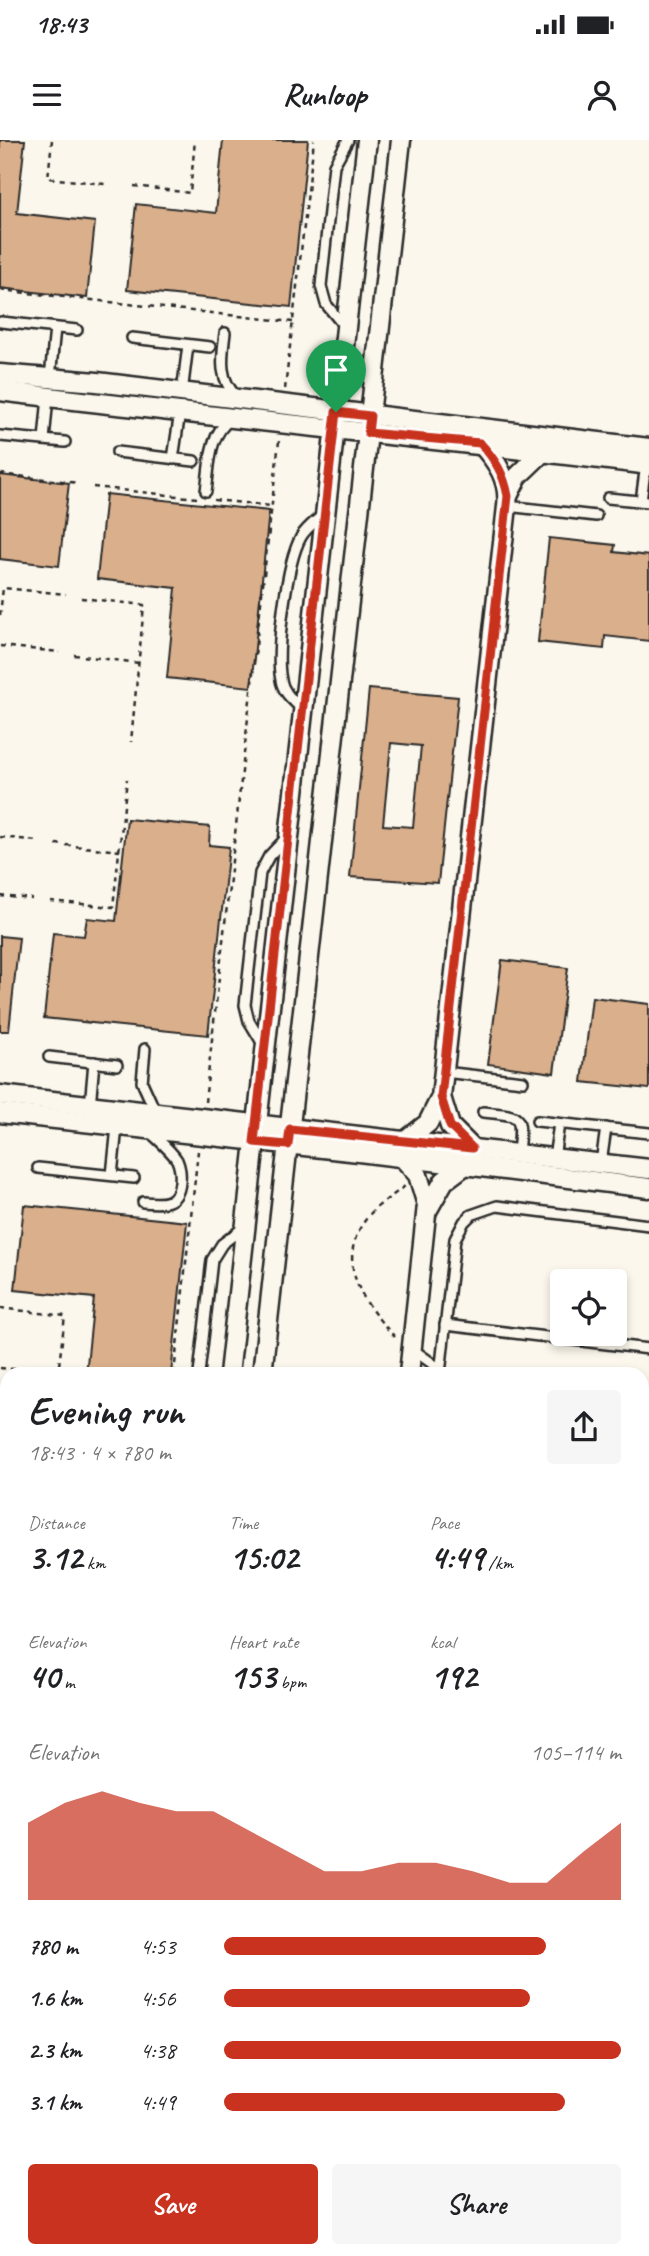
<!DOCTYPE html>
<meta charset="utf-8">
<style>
body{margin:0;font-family:Caveat,sans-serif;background:#f6f6f6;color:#202124;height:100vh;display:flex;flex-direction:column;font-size:26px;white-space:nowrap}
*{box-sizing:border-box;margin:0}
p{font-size:23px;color:#757577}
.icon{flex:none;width:38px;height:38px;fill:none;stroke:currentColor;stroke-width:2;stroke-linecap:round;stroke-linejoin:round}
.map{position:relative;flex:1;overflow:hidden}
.sheet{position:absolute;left:0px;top:1227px;width:649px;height:891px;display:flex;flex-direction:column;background:#fff;border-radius:21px 21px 0 0;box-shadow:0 4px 10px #0003}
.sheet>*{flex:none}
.buttons{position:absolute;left:550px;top:1129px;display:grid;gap:14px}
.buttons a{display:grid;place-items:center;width:77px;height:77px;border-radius:7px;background:#fff;box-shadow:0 4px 10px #0003;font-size:35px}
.pin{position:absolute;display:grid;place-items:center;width:60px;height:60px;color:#fff;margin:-72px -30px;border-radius:50% 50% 50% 0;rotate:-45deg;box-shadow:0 0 7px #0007}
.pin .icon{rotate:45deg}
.round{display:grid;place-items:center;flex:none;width:74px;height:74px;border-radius:7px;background:#f6f6f6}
.summary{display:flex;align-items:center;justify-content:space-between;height:119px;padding:0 28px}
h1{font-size:38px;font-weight:600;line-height:52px}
.figures{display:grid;grid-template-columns:repeat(3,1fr);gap:10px;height:119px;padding:7px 28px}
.figures div{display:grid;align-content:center}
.figures b{font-size:35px;font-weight:600}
.figures small{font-size:19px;font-weight:400}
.figures p{font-size:19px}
.chart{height:196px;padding:14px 28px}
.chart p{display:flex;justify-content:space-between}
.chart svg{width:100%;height:126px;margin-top:7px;fill:#c8321e;opacity:.7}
.action{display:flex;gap:14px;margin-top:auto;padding:14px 28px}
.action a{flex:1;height:80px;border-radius:7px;background:#c8321e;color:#fff;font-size:28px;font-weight:600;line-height:80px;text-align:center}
.action a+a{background:#f6f6f6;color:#202124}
ul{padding:0 28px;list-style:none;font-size:23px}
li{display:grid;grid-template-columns:112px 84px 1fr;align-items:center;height:52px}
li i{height:18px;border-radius:9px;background:#c8321e}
.status{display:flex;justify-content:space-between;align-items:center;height:49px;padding:0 35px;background:#fff;direction:ltr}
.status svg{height:19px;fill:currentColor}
header{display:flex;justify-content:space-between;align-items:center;height:91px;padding:0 28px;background:#fff;font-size:32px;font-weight:600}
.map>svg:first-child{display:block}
</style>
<div class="status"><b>18:43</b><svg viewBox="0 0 49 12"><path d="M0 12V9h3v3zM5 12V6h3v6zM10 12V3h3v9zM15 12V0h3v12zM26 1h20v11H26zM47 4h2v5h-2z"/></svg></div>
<header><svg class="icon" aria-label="menu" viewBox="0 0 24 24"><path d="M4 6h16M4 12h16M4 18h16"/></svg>Runloop<svg class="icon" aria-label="person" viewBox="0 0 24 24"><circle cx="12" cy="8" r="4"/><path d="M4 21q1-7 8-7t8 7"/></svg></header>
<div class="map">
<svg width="649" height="2116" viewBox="0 0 649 2116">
<rect width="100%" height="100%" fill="#fbf7ec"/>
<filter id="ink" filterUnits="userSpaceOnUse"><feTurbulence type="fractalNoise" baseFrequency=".0143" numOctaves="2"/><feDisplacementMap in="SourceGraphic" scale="14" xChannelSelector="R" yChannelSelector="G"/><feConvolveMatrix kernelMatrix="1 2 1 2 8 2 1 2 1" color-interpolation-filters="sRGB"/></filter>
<g filter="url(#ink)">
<g fill="#daaf8b" stroke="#2b2b2b" stroke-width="2" fill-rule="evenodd">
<path d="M0 0H25L17 73 95 82 87 158 0 148Z"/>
<path d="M223 0H308L291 167 127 150 136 64 216 73Z"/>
<path d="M0 335 69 343 59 426 0 419Z"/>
<path d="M106 354 269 371 251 547 167 538 176 448 97 439Z"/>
<path d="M549 398 615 405 614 412 649 416V501L605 496 604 509 538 502Z"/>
<path d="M369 549 458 557 438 743 350 737ZM391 603 421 606 413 687 383 685Z"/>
<path d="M127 679 210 687 209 705 229 707 208 895 44 878 53 793 84 796 87 778 116 781Z"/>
<path d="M0 796 19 798 9 891H0Z"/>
<path d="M502 820 568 828 554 933 488 924Z"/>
<path d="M592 857 649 864V949L582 942Z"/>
<path d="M24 1065 187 1082 171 1234H86L94 1158 15 1150Z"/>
</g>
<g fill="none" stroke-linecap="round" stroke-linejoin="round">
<defs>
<g id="lane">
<path d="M1 182 77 190"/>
<path d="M344 186 326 164 321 146 334 25 348 0"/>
<path d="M225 193C222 217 218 239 237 257"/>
<path d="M132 198 210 207"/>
<path d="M50 238 55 188"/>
<path d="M182 253 188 205"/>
<path d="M0 296 65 302"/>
<path d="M44 300 48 257"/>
<path d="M117 312 194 321"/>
<path d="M173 319 180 272"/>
<path d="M206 351C210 325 208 295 231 279"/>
<path d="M608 358 649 362"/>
<path d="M641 361 646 324"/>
<path d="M507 366 596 376"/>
<path d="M303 570C294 561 283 553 281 540 275 512 287 421 301 397 306 388 316 381 324 374"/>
<path d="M264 906 249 881 245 865 260 733 269 716 287 697"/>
<path d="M145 909 142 942 156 973"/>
<path d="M49 917 117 925"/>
<path d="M444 932 523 941"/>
<path d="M90 966 94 922"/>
<path d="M483 972C522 976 522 973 518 1013"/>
<path d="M537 981 649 993"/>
<path d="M554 1018 559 984"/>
<path d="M601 1023 606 988"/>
<path d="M38 1028 134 1038"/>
<path d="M112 1035 117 987"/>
<path d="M143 1062C162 1064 178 1065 180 1042 181 1034 180 1027 177 1020 170 1009 158 1000 149 991"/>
<path d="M445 1185 649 1209"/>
<path d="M412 1209 440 1229"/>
<path d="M199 1234 212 1120 222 1104 243 1088"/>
<path d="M440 1234 455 1099 464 1082 471 1075 497 1066 649 1085"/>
<path d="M642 1336 649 1337"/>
<path d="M642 1459 649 1460"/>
<path d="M642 1588 649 1589"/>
<path d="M0 1630 7 1631"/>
<path d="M642 1714 649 1712"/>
</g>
<g id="street">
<path d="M0 234 97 242 649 308"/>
<path d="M0 251C216 278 433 298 649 325"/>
<path d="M508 356 518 336 544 311"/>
<path d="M0 955 649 1029"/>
<path d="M441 957 450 986 472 1008"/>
<path d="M0 973 359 1012 649 1048"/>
<path d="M404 1002 428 983 441 957 507 366C510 341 497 321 480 303"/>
<path d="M404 1019 418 1035 427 1065 409 1234"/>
<path d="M427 1071 444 1041 464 1026"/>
<path d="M229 1234 367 0"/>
<path d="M262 1234 401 0"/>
<path d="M0 1678 7 1679"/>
<path d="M0 1696 7 1697"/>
<path d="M642 1753 649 1754"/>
<path d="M642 1767 649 1768"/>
<path d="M131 2116 132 2110"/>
<path d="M164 2116V2110"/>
</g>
</defs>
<use href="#lane" stroke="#2b2b2b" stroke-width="14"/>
<use href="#street" stroke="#2b2b2b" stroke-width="23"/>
<g stroke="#2b2b2b" stroke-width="2.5" stroke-dasharray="5 5" stroke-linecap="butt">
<path d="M52 0 48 38 105 44"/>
<path d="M134 46 190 53 195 0"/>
<path d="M0 150 293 182"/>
<path d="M285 249 314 0"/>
<path d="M0 334 79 343"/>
<path d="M93 347 197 358"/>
<path d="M214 360 272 366"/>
<path d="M81 458 144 465 131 602"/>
<path d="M0 475 3 448 66 454"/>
<path d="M0 506 60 512"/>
<path d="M74 515 139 523"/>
<path d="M0 697 38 701"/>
<path d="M56 704 120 711"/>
<path d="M0 756 32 759"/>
<path d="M50 761 113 767 127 639"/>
<path d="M205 962 279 301"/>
<path d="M0 1168 65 1176 58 1234"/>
<path d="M395 1197C362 1163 331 1118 371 1073 380 1063 394 1055 405 1046"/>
<path d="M0 1228 58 1233"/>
<path d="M174 1234 198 1011"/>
<path d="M0 1418H7"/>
<path d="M0 1475 7 1476"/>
<path d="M0 1594 7 1595"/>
<path d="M0 1797 7 1798"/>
<path d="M642 1863 649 1865"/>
<path d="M0 2046 7 2047"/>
<path d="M7 2116 8 2110"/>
<path d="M226 2116 227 2110"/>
<path d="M605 2116 606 2110"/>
</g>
<use href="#lane" stroke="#fbf7ec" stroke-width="9"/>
<use href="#street" stroke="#fbf7ec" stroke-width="18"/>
</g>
</g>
<g fill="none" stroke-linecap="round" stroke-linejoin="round" filter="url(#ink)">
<defs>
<path id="route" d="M336 272 370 276 368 293 480 303C495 319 504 334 508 356L441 957 450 986 472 1008 290 989 288 1005 254 1002Z"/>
</defs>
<use href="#route" stroke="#fff" stroke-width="14"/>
<use href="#route" stroke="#c8321e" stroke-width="9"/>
</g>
</svg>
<div class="buttons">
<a><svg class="icon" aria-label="locate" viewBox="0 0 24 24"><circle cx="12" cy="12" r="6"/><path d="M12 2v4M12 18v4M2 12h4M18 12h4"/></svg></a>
</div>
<div class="pin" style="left:336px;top:272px;background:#1e9e55"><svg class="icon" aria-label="arrive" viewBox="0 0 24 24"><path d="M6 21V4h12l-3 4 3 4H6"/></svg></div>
<section class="sheet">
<div class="summary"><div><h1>Evening run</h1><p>18:43 · 4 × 780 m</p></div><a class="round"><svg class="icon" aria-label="share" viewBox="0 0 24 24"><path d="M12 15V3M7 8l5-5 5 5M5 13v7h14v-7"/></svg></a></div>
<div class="figures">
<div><p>Distance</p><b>3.12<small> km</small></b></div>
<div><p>Time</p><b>15:02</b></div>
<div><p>Pace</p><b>4:49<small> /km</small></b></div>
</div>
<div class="figures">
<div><p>Elevation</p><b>40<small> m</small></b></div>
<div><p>Heart rate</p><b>153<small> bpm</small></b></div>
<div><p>kcal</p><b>192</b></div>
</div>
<div class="chart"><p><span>Elevation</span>105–114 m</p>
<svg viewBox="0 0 160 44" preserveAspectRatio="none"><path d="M0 44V17L10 10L20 6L30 10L40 13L50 13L60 20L70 27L80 34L90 34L100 31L110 31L120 34L130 38L140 38L150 27L160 17V44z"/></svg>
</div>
<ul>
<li><b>780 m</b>4:53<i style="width:81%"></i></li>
<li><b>1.6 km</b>4:56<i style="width:77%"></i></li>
<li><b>2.3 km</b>4:38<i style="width:100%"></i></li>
<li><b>3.1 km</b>4:49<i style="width:86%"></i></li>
</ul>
<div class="action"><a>Save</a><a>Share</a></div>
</section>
</div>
